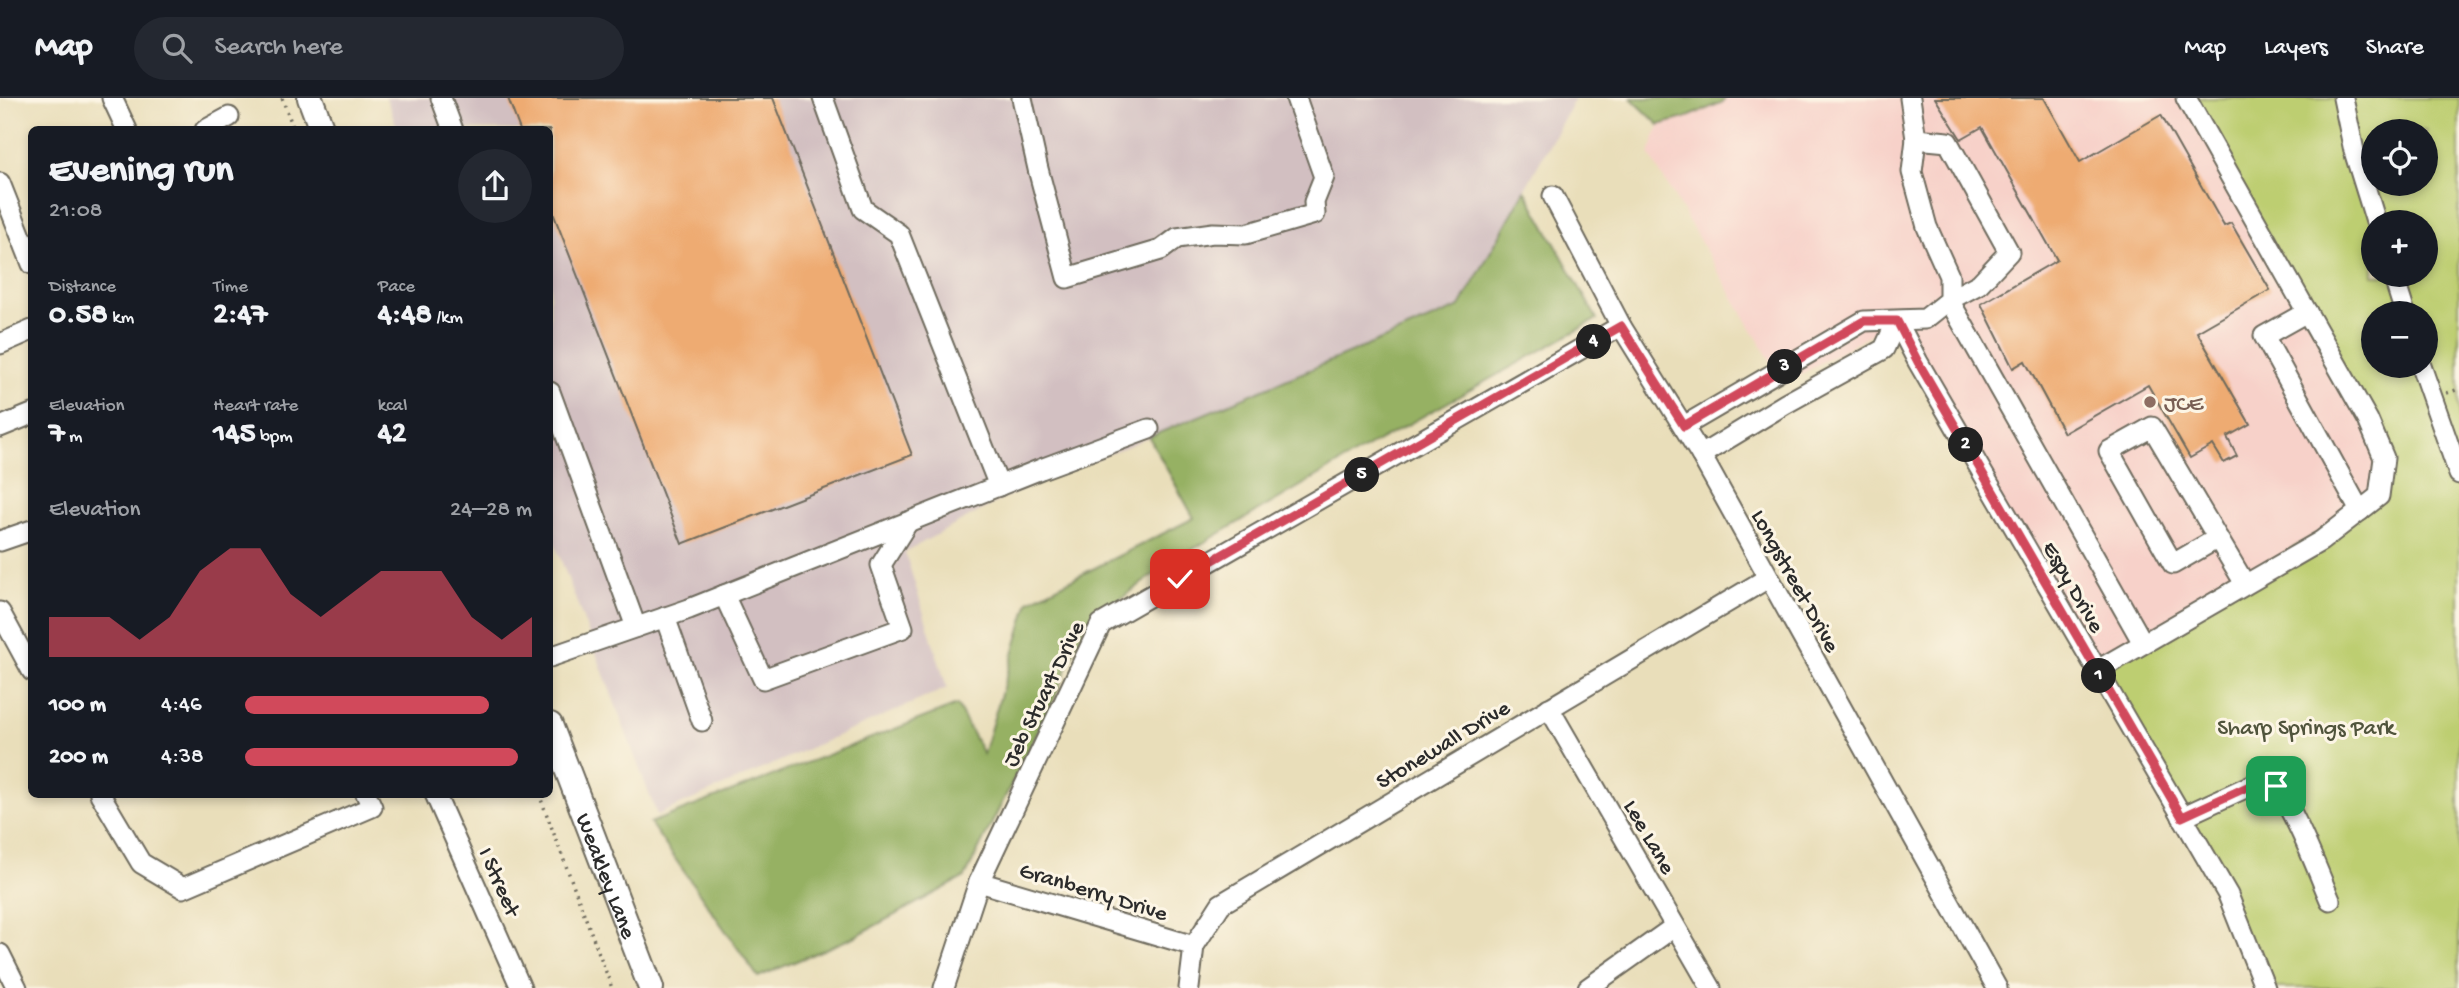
<!DOCTYPE html>
<meta charset="utf-8">
<style>
body{margin:0;font-family:"Gochi Hand",sans-serif;background:#242831;color:#f1f3f6;height:100vh;display:flex;flex-direction:column;font-size:26px;white-space:nowrap}
*{box-sizing:border-box;margin:0}
p{font-size:23px;color:#9ea1a6}
.icon{flex:none;width:38px;height:38px;fill:none;stroke:currentColor;stroke-width:2;stroke-linecap:round;stroke-linejoin:round}
.map{position:relative;flex:1;overflow:hidden}
.details{position:absolute;left:28px;top:28px;width:525px;height:672px;display:flex;flex-direction:column;background:#171b24;border-radius:10px;box-shadow:0 4px 10px #0003}
.details>*{flex:none}
.tools{position:absolute;left:2361px;top:21px;display:grid;gap:14px}
.tools a{display:grid;place-items:center;width:77px;height:77px;border-radius:50%;background:#171b24;box-shadow:0 4px 10px #0003;font-size:35px}
.pin{position:absolute;display:grid;place-items:center;width:60px;height:60px;color:#fff;margin:-30px;border-radius:14px;box-shadow:0 4px 10px #0006}
.km{position:absolute;width:35px;height:35px;margin:-18px;border-radius:50%;background:#222;color:#fff;font-size:19px;line-height:35px;text-align:center}
.round{display:grid;place-items:center;flex:none;width:74px;height:74px;border-radius:37px;background:#242831}
.overview{display:flex;align-items:center;justify-content:space-between;height:119px;padding:0 21px}
h1{font-size:38px;font-weight:800;line-height:52px}
.metrics{display:grid;grid-template-columns:repeat(3,1fr);gap:10px;height:119px;padding:7px 21px}
.metrics div{display:grid;align-content:center}
.metrics b{font-size:30px;font-weight:800}
.metrics small{font-size:19px;font-weight:400}
.metrics p{font-size:19px}
.chart{height:196px;padding:14px 21px}
.chart p{display:flex;justify-content:space-between}
.chart svg{width:100%;height:126px;margin-top:7px;fill:#d1495b;opacity:.7}
ul{padding:0 21px;list-style:none;font-size:23px}
li{display:grid;grid-template-columns:112px 84px 1fr;align-items:center;height:52px}
li i{height:18px;border-radius:9px;background:#d1495b}
header{display:flex;align-items:center;gap:42px;box-sizing:border-box;height:98px;padding:0 35px;background:#171b24;border-bottom:2px solid #363941}
header strong{font-size:33px}
nav{display:flex;gap:38px;margin-inline-start:auto;font-size:24px}
.search{width:490px;height:63px;background:#242831;display:flex;align-items:center;gap:18px;box-sizing:border-box;padding:0 24px;border-radius:38px;color:#9ea1a6;font-size:26px}
.map>svg:first-child{display:block}
</style>
<header>
<strong>Map</strong>
<div class="search"><svg class="icon" aria-label="search" viewBox="0 0 24 24"><circle cx="10" cy="10" r="6"/><path d="M15 15l6 6"/></svg>Search here</div>
<nav><a>Map</a><a>Layers</a><a>Share</a></nav>
</header>
<div class="map">
<svg width="2459" height="890" viewBox="0 0 2459 890">
<rect width="100%" height="100%" fill="#fcf5e5"/>
<filter id="ink" filterUnits="userSpaceOnUse"><feTurbulence type="fractalNoise" baseFrequency=".0143" numOctaves="2"/><feDisplacementMap in="SourceGraphic" scale="14" xChannelSelector="R" yChannelSelector="G"/><feConvolveMatrix kernelMatrix="1 2 1 2 8 2 1 2 1" color-interpolation-filters="sRGB"/></filter>
<filter id="wash" filterUnits="userSpaceOnUse"><feTurbulence type="fractalNoise" baseFrequency=".00686" numOctaves="4" result="noise"/><feDisplacementMap in="SourceGraphic" scale="28" xChannelSelector="R" yChannelSelector="G"/><feGaussianBlur stdDeviation="1.57" result="paint"/><feColorMatrix in="noise" values="0 0 0 0 0 0 0 0 0 0 0 0 0 0 0 0 0 1.4 0 .05"/><feComposite in="paint" operator="in"/></filter>
<g filter="url(#wash)">
<rect width="100%" height="100%" fill="#e9deba"/>
<path fill="#f7d1c9" d="M1725 0H2186L2384 360 2379 398 2096 573 1890 225 1784 286 1649 56 1659 27 1688 19 1723 4Z"/>
<path fill="#d2bfc1" d="M386 0H1575L1460 209 1006 399 905 454 947 590 657 717 550 433V32L398 31Z"/>
<path fill="#bdce71" stroke="#747c4e" stroke-width="2" fill-rule="evenodd" d="M2186 0H2459V890H2264L2228 797 2096 573 2379 397 2384 360ZM2373 33H2426V86H2373ZM2373 124H2426V177H2373ZM2373 215H2426V268H2373Z"/>
<g fill="#96b163" stroke="#606e47" stroke-width="2">
<path d="M1631 0H1725L1723 4 1688 19 1659 27Z"/>
<path d="M1525 92 1597 221 1350 359 1171 464 1085 527 1054 601 965 779 854 839 758 879 650 725 957 607 983 656 1029 503 1194 420 1149 339 1460 209Z"/>
</g>
<g id="blocks">
<g fill="#eeab72">
<path d="M508 0H773L912 357 682 446 550 107V32H520Z"/>
<path d="M1935 0H2044L2080 64 2161 17 2224 128 2231 125 2270 192 2197 234 2250 326 2227 339 2237 358 2224 365 2213 347 2190 360 2148 287 2064 335 2025 263 2013 270 1981 206 2057 162 1982 29 1961 41Z"/>
</g>
</g>
</g>
<g filter="url(#ink)">
<use href="#blocks" fill-opacity="0" stroke="#6e6a5d" stroke-width="2"/>
<g fill="none" stroke-linecap="round" stroke-linejoin="round">
<defs>
<g id="minor">
<path d="M112 0 127 32"/>
<path d="M441 0 453 32"/>
<path d="M823 0 863 111 899 136 999 388"/>
<path d="M1022 0 1038 71 1067 180 1161 152 1177 140 1213 135 1246 136 1315 116 1314 104 1324 79 1296 0"/>
<path d="M1910 0 1916 41"/>
<path d="M2343 0 2354 53 2376 124"/>
<path d="M205 32 229 19"/>
<path d="M0 85 32 166"/>
<path d="M1553 98 1621 228 1701 357 1997 890"/>
<path d="M2393 177 2405 215"/>
<path d="M2307 214 2264 238 2360 413"/>
<path d="M1897 223 1918 264 2228 797 2265 890"/>
<path d="M0 246 32 232"/>
<path d="M2421 268 2459 376"/>
<path d="M550 294 636 529"/>
<path d="M1684 328 1864 223 1925 221 1949 202 1979 186 2009 154 1948 44 1916 41 1912 74 1927 129 1949 178V202L2143 545"/>
<path d="M0 329 32 316"/>
<path d="M1701 357 1785 306 1884 251 1897 223"/>
<path d="M2218 440 2173 466 2109 353 2152 329 2245 486"/>
<path d="M0 443 32 432"/>
<path d="M724 497 763 581 903 530 881 467 908 424"/>
<path d="M0 514 32 573"/>
<path d="M665 519 702 623"/>
<path d="M550 559 689 511 1041 371 1149 331"/>
<path d="M2096 573 2321 443 2379 398 2384 360 2368 322 2186 0"/>
<path d="M1549 610 1711 890"/>
<path d="M100 696 141 765 183 790 372 709 366 696"/>
<path d="M435 696 521 890"/>
<path d="M2182 719 2258 684 2269 682C2290 699 2318 774 2330 802"/>
<path d="M979 784 1194 848"/>
<path d="M0 856 17 890"/>
<path d="M944 890 979 784 1101 526 1621 228"/>
<path d="M1189 890 1194 848 1221 806 1768 480"/>
<path d="M1588 890 1674 829"/>
</g>
<g id="major">
<path d="M310 0 322 32"/>
<path id="s1" d="M550 627 651 890"/>
</g>
</defs>
<use href="#minor" stroke="#6e6a5d" stroke-width="23"/>
<use href="#major" stroke="#6e6a5d" stroke-width="28"/>
<g stroke="#6e6a5d" stroke-width="3.5" stroke-dasharray="2 5" stroke-linecap="butt">
<path d="M282 0 294 32"/>
<path d="M2447 295 2459 291"/>
<path d="M539 696 612 890"/>
</g>
<use href="#minor" stroke="#fff" stroke-width="19"/>
<use href="#major" stroke="#fff" stroke-width="24"/>
</g>
</g>
<g fill="none" stroke-linecap="round" stroke-linejoin="round" filter="url(#ink)">
<defs>
<path id="route" d="M1180 481 1621 228 1684 328 1864 223H1897L1918 264 2182 719 2258 684 2269 682 2276 688"/>
</defs>
<use href="#route" stroke="#fff" stroke-width="14"/>
<use href="#route" stroke="#d1495b" stroke-width="9"/>
</g>
<circle fill="#8d6e63" stroke="#fcf5e5" stroke-width="2.5" cx="2150" cy="304" r="7"/>
<g text-anchor="middle" stroke-width="6" stroke-linejoin="round" paint-order="stroke">
<g font-size="23" fill="#785e54" stroke="#fcf5e5" text-anchor="start">
<text x="2164" y="312">JCE</text>
</g>
<g font-size="23" fill="#2b2b2b" stroke="#fcf5e5">
<text transform="translate(1797 482) rotate(61)" y="8">Longstreet Drive</text>
<text transform="translate(2075 488) rotate(60)" y="8">Espy Drive</text>
<text transform="translate(1042 595) rotate(-64)" y="8">Jeb Stuart Drive</text>
<text transform="translate(1442 645) rotate(-31)" y="8">Stonewall Drive</text>
<text transform="translate(1651 738) rotate(60)" y="8">Lee Lane</text>
<text dy="8" stroke="none"><textPath href="#s1" startOffset="161">Weakley Lane</textPath></text>
<text transform="translate(501 783) rotate(66)" y="8">I Street</text>
<text transform="translate(1094 792) rotate(17)" y="8">Granberry Drive</text>
</g>
<g font-size="23" fill="#50543c" stroke="#fcf5e5">
<text x="2306" y="636">Sharp Springs Park</text>
</g>
</g>
</svg>
<div class="tools">
<a><svg class="icon" aria-label="locate" viewBox="0 0 24 24"><circle cx="12" cy="12" r="6"/><path d="M12 2v4M12 18v4M2 12h4M18 12h4"/></svg></a>
<a>+</a>
<a>−</a>
</div>
<div class="pin" style="left:2276px;top:688px;background:#1e9e55"><svg class="icon" aria-label="arrive" viewBox="0 0 24 24"><path d="M6 21V4h12l-3 4 3 4H6"/></svg></div>
<div class="pin" style="left:1180px;top:481px;background:#d93025"><svg class="icon" aria-label="check" viewBox="0 0 24 24"><path d="M5 12l5 5 9-10"/></svg></div>
<b class="km" style="left:2099px;top:578px">1</b>
<b class="km" style="left:1966px;top:347px">2</b>
<b class="km" style="left:1785px;top:269px">3</b>
<b class="km" style="left:1594px;top:244px">4</b>
<b class="km" style="left:1362px;top:377px">5</b>
<section class="details">
<div class="overview"><div><h1>Evening run</h1><p>21:08</p></div><a class="round"><svg class="icon" aria-label="share" viewBox="0 0 24 24"><path d="M12 15V3M7 8l5-5 5 5M5 13v7h14v-7"/></svg></a></div>
<div class="metrics">
<div><p>Distance</p><b>0.58<small> km</small></b></div>
<div><p>Time</p><b>2:47</b></div>
<div><p>Pace</p><b>4:48<small> /km</small></b></div>
</div>
<div class="metrics">
<div><p>Elevation</p><b>7<small> m</small></b></div>
<div><p>Heart rate</p><b>145<small> bpm</small></b></div>
<div><p>kcal</p><b>42</b></div>
</div>
<div class="chart"><p><span>Elevation</span>24–28 m</p>
<svg viewBox="0 0 160 44" preserveAspectRatio="none"><path d="M0 44V30L10 30L20 30L30 38L40 30L50 14L60 6L70 6L80 22L90 30L100 22L110 14L120 14L130 14L140 30L150 38L160 30V44z"/></svg>
</div>
<ul>
<li><b>100 m</b>4:46<i style="width:85%"></i></li>
<li><b>200 m</b>4:38<i style="width:95%"></i></li>
</ul>
</section>
</div>
